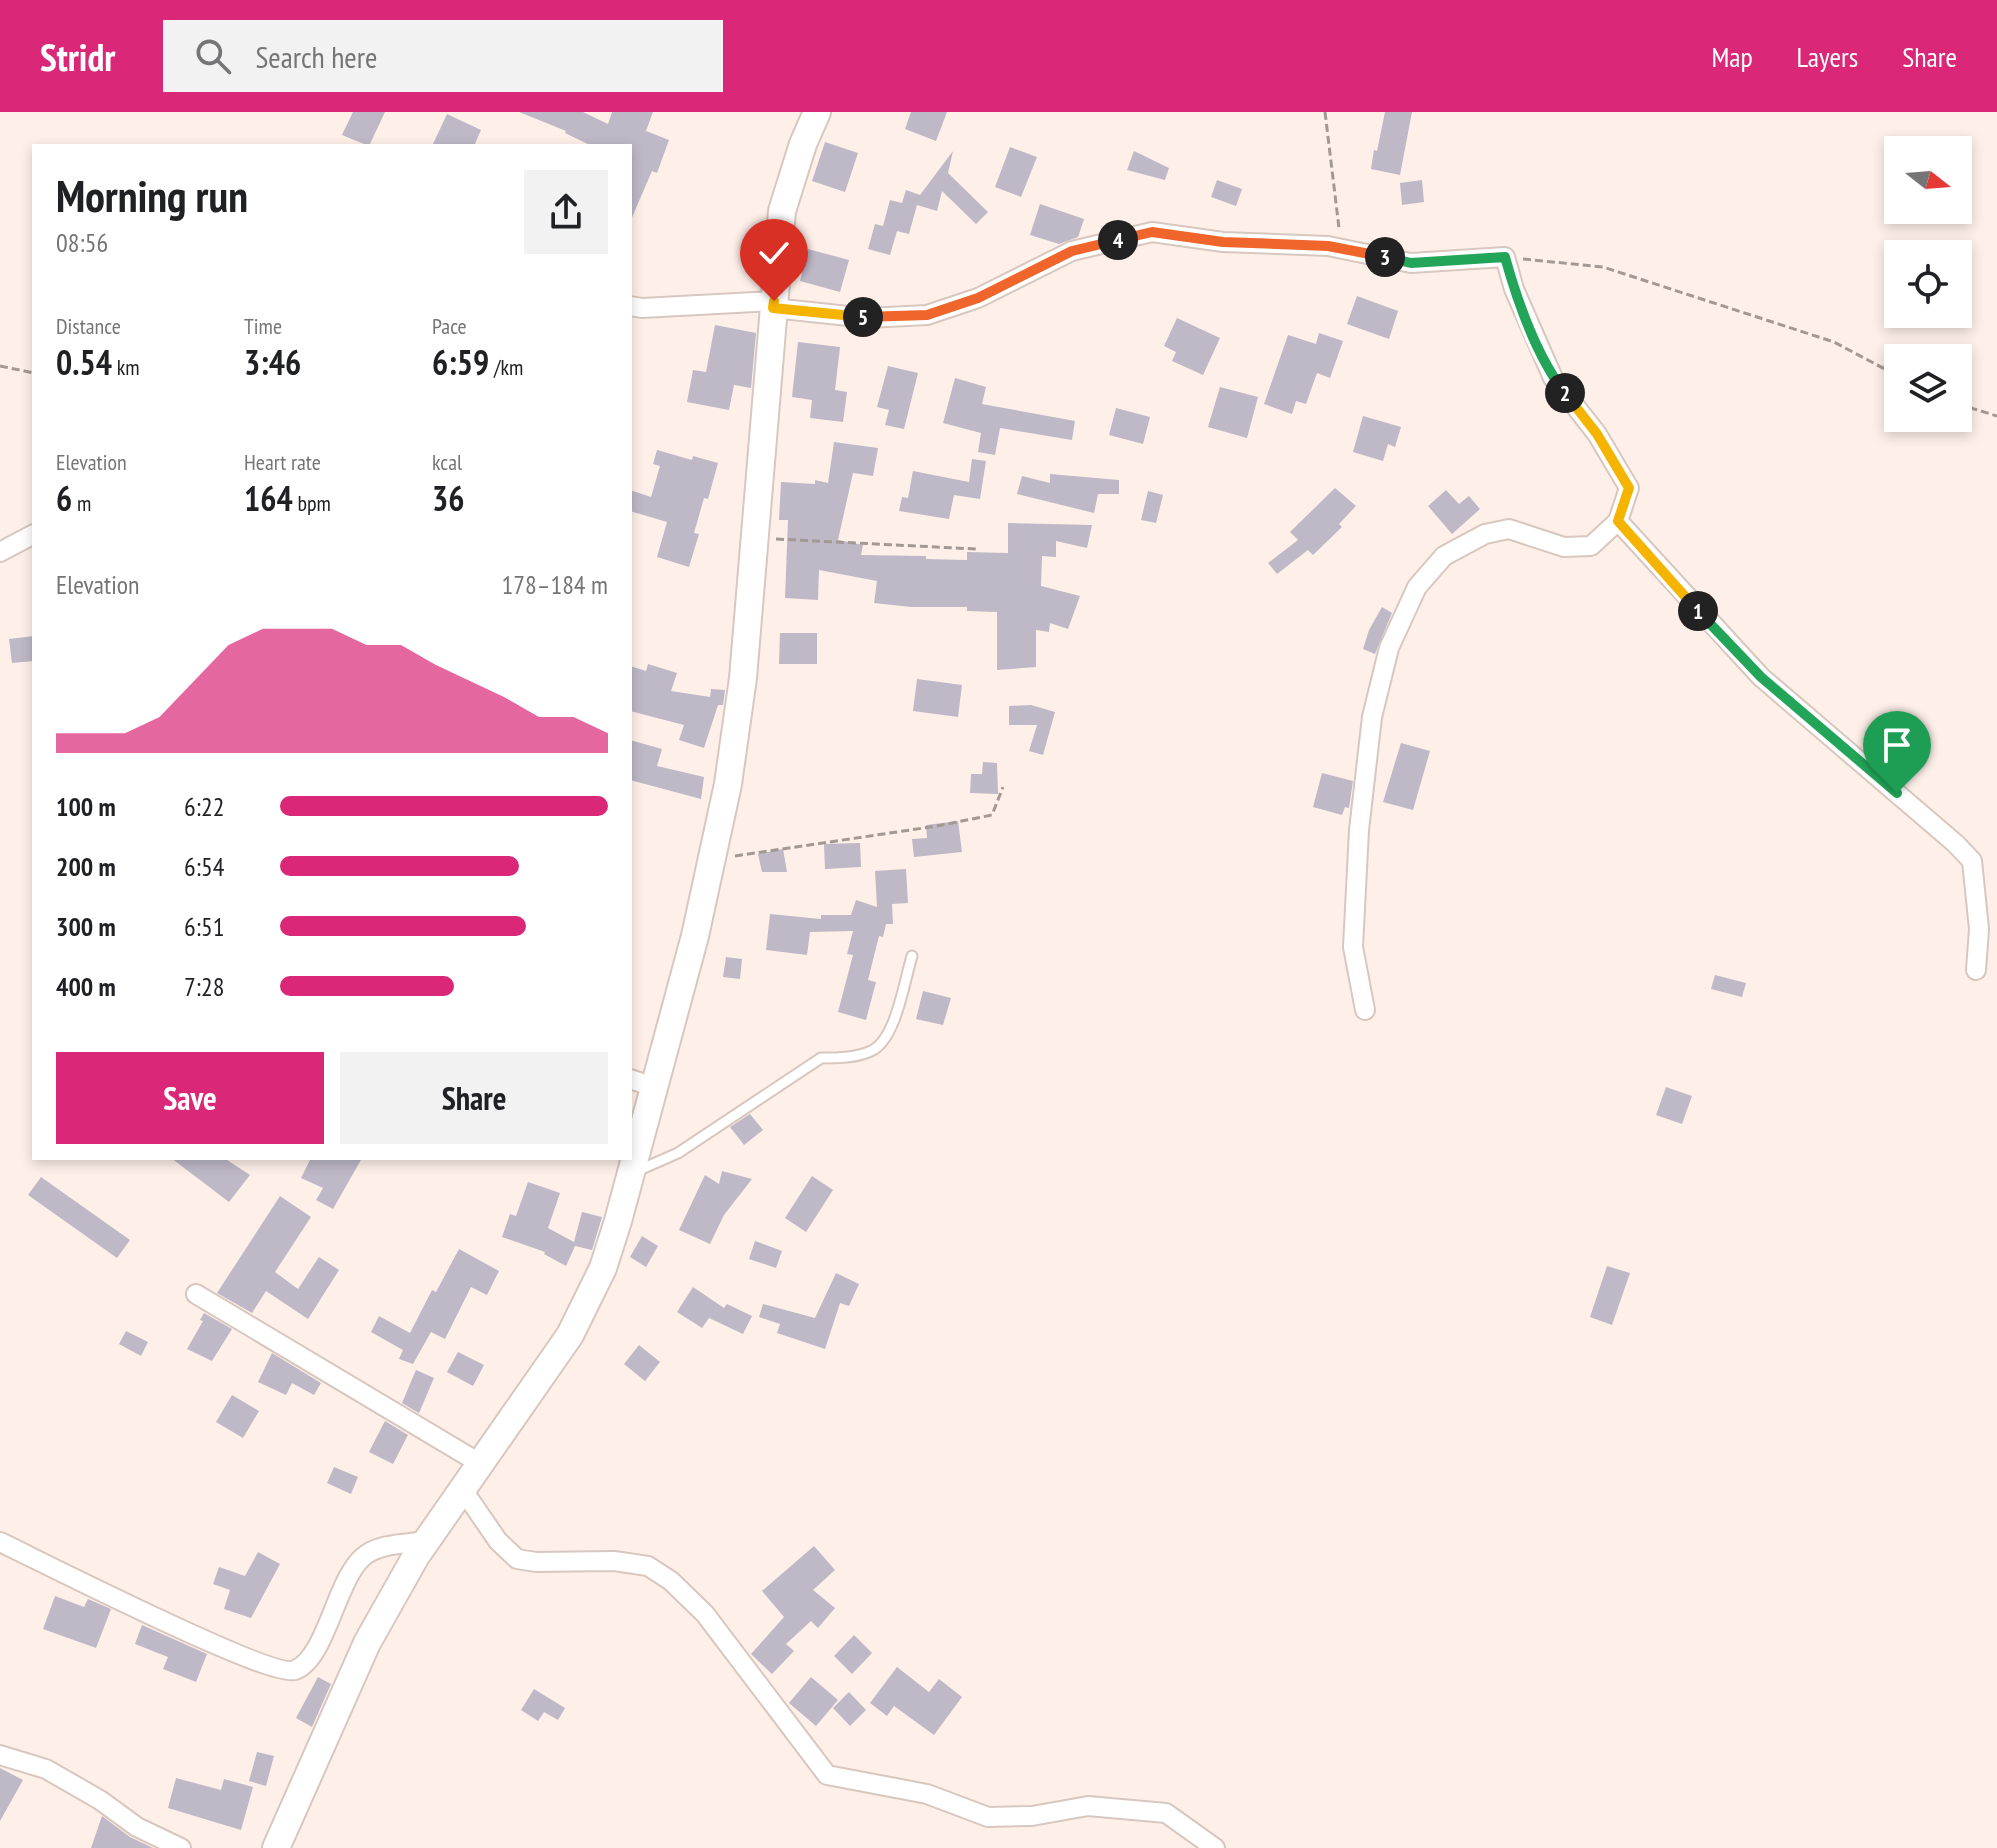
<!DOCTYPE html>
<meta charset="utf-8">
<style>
body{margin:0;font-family:"PT Sans Narrow",sans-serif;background:#f2f2f2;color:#202124;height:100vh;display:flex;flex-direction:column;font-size:30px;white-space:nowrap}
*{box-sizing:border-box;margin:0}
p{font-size:26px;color:#757577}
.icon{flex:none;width:44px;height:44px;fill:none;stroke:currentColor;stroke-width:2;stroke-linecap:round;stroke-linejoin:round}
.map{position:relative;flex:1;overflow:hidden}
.details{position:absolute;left:32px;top:32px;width:600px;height:1016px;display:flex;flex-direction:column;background:#fff;border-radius:0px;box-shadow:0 4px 12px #0003}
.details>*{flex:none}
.needle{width:52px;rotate:107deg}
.fabs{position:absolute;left:1884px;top:24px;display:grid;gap:16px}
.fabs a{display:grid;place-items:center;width:88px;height:88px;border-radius:0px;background:#fff;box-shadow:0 4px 12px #0003;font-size:40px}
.pin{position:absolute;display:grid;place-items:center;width:68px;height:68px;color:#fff;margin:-82px -34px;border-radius:50% 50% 50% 0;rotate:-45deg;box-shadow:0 0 8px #0007}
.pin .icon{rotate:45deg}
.km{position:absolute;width:40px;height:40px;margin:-20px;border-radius:50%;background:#222;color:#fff;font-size:22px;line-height:40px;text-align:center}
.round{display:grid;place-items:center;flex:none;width:84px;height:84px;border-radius:0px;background:#f2f2f2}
.head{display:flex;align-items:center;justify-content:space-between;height:136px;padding:0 24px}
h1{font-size:44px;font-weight:800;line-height:60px}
.stats{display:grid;grid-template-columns:repeat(3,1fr);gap:12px;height:136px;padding:8px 24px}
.stats div{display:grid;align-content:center}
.stats b{font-size:34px;font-weight:800}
.stats small{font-size:22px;font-weight:400}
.stats p{font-size:22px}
.chart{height:224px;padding:16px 24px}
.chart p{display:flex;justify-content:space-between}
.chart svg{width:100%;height:144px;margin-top:8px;fill:#db2777;opacity:.7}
.cta{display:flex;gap:16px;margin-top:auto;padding:16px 24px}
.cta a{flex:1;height:92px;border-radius:0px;background:#db2777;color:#fff;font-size:32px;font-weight:800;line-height:92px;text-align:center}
.cta a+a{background:#f2f2f2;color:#202124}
ul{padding:0 24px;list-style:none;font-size:26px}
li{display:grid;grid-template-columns:128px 96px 1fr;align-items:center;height:60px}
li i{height:20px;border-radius:10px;background:#db2777}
header{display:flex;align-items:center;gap:48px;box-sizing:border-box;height:112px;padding:0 40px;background:#db2777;color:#fff}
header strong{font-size:38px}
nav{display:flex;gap:44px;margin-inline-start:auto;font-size:28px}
.search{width:560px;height:72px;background:#f2f2f2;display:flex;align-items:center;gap:20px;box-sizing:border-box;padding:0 28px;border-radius:0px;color:#757577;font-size:30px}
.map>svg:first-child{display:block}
</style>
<header>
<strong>Stridr</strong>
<div class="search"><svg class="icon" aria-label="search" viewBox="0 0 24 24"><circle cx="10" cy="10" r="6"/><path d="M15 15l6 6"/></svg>Search here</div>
<nav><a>Map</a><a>Layers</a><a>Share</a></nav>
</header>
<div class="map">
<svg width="1997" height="1736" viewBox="0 0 1997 1736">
<rect width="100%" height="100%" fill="#fef0e9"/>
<g fill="#beb8c7">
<path d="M353 0H385L369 34 342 23Z"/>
<path d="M519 0H583L608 12 612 0H653L646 19 669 28 657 61 652 59 630 110V34H592L565 21 566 19Z"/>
<path d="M911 0H947L936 29 905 17Z"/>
<path d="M1385 0H1412L1400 63 1371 57 1374 38 1377 39Z"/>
<path d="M447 2 481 18 474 34H432Z"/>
<path d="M825 30 858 41 845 80 812 69Z"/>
<path d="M1010 35 1037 45 1021 85 995 75Z"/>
<path d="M953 39 948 61 988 100 976 112 942 79 937 99 917 93 909 122 897 119 890 143 868 137 875 112 883 114 890 88 902 91 906 78 920 83Z"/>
<path d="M1134 39 1169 56 1165 68 1127 58Z"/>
<path d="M1217 68 1242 77 1236 94 1211 85Z"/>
<path d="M1422 68 1424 90 1402 93 1400 71Z"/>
<path d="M1040 92 1084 107 1078 125 1059 132 1030 123Z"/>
<path d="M808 137 849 148 840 180 800 169Z"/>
<path d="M1357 184 1398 199 1389 227 1347 212Z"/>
<path d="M1177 206 1220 226 1203 263 1172 249 1176 240 1164 234Z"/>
<path d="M715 213 756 221 751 276 734 273 729 298 687 290 693 258 706 260Z"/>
<path d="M1319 221 1343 229 1330 266 1317 261 1306 292 1296 289 1292 302 1264 292 1288 223 1316 232Z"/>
<path d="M798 230 840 235 835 278 847 280 843 310 810 306 812 288 792 285Z"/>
<path d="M888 254 918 261 904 317 885 313 889 298 877 295Z"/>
<path d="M955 266 986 275 982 292 1075 309 1072 328 1000 316 995 343 978 340 981 321 943 311Z"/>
<path d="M1220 275 1258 285 1247 326 1208 315Z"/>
<path d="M1116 296 1150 305 1143 332 1109 323Z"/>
<path d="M1363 304 1401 315 1395 335 1388 332 1383 349 1353 340Z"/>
<path d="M834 330 878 336 873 364 853 361 838 428 863 433 861 443 926 444V447L967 448V440L1008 441V411L1092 413 1087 436 1056 429V445L1042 444 1041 474 1080 484 1068 517 1050 511 1049 520 1036 518V555L997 558V500L967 499V495H911L874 491 877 469 819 458 818 488 785 486 788 408H779L781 370 815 372V368L828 371Z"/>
<path d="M657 338 692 348 693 344 718 351 708 387 704 386 694 421 699 422 689 455 657 445 667 410 630 399V378L651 385 660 354 653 352Z"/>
<path d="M972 347 986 349 980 387 954 383 949 407 899 399 902 385 908 386 913 359 969 370Z"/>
<path d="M1050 362 1119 368V382H1098L1094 401 1017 382 1022 364 1050 371Z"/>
<path d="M1335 376 1356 394 1339 412 1342 415 1313 443 1308 438 1277 462 1268 451 1298 428 1290 420Z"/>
<path d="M1446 378 1459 392 1469 384 1480 397 1452 422 1428 394Z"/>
<path d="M1148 379 1163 383 1156 411 1141 408Z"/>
<path d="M1382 495 1392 501 1375 542 1363 537 1369 518Z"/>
<path d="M780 521H817V552H779Z"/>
<path d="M34 524V549L12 551 9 527Z"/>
<path d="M648 552 677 561 671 579 710 585 711 577 725 578 723 593H718L704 636 679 628 684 613 630 599V554L646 559Z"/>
<path d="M917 567 962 573 958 605 913 599Z"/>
<path d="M1031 593 1055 600 1043 643 1029 639 1037 613H1009V594Z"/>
<path d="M630 628 662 637 657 654 704 665 701 687 630 668Z"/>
<path d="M1401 631 1430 639 1413 698 1383 690Z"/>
<path d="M983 650 997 651 998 682 970 681 971 662H982Z"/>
<path d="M1322 661 1353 669 1349 696 1345 695 1342 703 1313 695Z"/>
<path d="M958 709 962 740 914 745 912 727 927 726 926 713Z"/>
<path d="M860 731 861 755 825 757 824 732Z"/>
<path d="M783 737 787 760H762L758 742Z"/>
<path d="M906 757 908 791 892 792 893 812H886L883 825 879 824 868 868 876 870 866 908 838 900 853 843 847 842 853 819 810 820 807 843 766 838 770 802 821 807V803H851L856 788 877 795 875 759Z"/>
<path d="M726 845 742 847 740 867 723 865Z"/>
<path d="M1715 863 1746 871 1742 885 1711 877Z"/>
<path d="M923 879 951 886 943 913 916 907Z"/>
<path d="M1666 975 1692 984 1682 1012 1656 1003Z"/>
<path d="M750 1002 763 1018 744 1033 730 1015Z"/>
<path d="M171 1046H224L250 1063 229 1090Z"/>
<path d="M311 1046H362L333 1097 316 1088 323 1076 301 1066Z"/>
<path d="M722 1059 752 1067 724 1103 710 1132 679 1118 705 1063 719 1072Z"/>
<path d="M812 1064 833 1078 806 1120 785 1106Z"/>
<path d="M41 1065 130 1128 117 1146 28 1083Z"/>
<path d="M528 1070 560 1081 548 1116 574 1130 582 1100 602 1105 592 1138 575 1134 566 1154 544 1142 545 1140 502 1125 510 1102 516 1104Z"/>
<path d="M280 1084 311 1105 275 1160 298 1177 319 1145 339 1158 308 1207 266 1179 252 1201 217 1181Z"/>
<path d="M642 1124 658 1134 646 1155 630 1145Z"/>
<path d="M755 1129 782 1139 776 1156 749 1147Z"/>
<path d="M459 1137 499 1159 487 1183 471 1175 445 1227 431 1220 413 1252 399 1247 403 1238 371 1220 379 1204 410 1221 432 1178 436 1180Z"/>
<path d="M1607 1154 1630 1161 1612 1213 1590 1205Z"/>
<path d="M836 1161 859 1172 849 1194 840 1191 825 1237 777 1221 780 1212 759 1205 763 1192 815 1206Z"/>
<path d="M693 1175 724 1196 727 1192 752 1204 743 1222 709 1206 702 1216 677 1200Z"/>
<path d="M204 1201 232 1217 212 1249 187 1237 203 1209 200 1208Z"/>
<path d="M126 1219 148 1230 141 1244 119 1232Z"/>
<path d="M639 1233 660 1250 645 1269 624 1252Z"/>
<path d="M458 1240 484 1253 473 1274 447 1260Z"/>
<path d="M272 1241 321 1271 314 1283 292 1271 286 1283 258 1270Z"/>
<path d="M416 1258 434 1266 419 1301 402 1291Z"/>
<path d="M232 1283 259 1299 243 1326 216 1310Z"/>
<path d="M385 1309 408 1323 393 1352 369 1340Z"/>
<path d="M334 1355 358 1365 351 1382 327 1371Z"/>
<path d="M814 1434 835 1458 813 1478 835 1496 818 1516 811 1509 786 1532 794 1539 772 1562 751 1542 784 1505 762 1479Z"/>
<path d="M258 1440 280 1452 251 1506 224 1497 230 1478 213 1472 219 1455 245 1464Z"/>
<path d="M55 1484 84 1495 88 1487 111 1497 96 1536 43 1517Z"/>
<path d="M142 1513 207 1542 196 1570 163 1557 168 1545 135 1532Z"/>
<path d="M854 1523 872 1541 852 1562 834 1544Z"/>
<path d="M897 1555 929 1580 939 1567 962 1585 934 1623 894 1594 887 1604 870 1591Z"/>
<path d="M318 1565 331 1572 312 1615 296 1606Z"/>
<path d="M811 1565 838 1588 816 1614 789 1591Z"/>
<path d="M534 1577 565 1596 558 1608 544 1600 538 1609 521 1598Z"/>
<path d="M849 1580 866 1598 850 1614 833 1596Z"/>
<path d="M257 1640 274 1644 266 1674 249 1669Z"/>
<path d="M0 1656 23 1668 0 1709Z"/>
<path d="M176 1666 221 1678 224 1667 253 1675 241 1718 168 1696Z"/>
<path d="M102 1704 130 1725 153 1736H91Z"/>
</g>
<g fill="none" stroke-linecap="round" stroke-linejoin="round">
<defs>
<path id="lane" d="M637 1059 678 1041 821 946C837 946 856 946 871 939 896 928 904 870 912 844"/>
<g id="street">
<path d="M630 194 642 196 774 189"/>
<path d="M773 196 867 206 927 203 978 186 1072 139 1152 120 1223 130 1328 134 1411 151 1505 145 1514 177 1553 266 1597 322 1629 376 1618 409 1761 565 1956 732 1972 749 1979 817 1976 858"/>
<path d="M0 440 34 422"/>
<path d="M1365 898 1353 835 1359 718 1372 605 1389 536 1417 475 1444 444 1485 422 1509 417 1564 435 1591 434 1618 409"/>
<path d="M630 967 654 975"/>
<path d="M196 1182 481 1352"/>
<path d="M463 1378 498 1429 517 1447 536 1450 614 1449 648 1454 671 1469 705 1502 827 1663 927 1682 988 1705 1032 1704 1088 1694 1166 1701 1215 1736"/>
<path d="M0 1430C38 1448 271 1567 295 1558 326 1547 336 1468 363 1445 379 1431 406 1432 427 1429"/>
<path d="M0 1643 46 1657 100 1688 137 1715 181 1736"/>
</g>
<path id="secondary" d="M276 1736 367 1531 416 1444 570 1223 603 1156 618 1109 695 824 728 672 743 566 782 99 803 32 817 0"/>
</defs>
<use href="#lane" stroke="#d8c7be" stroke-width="13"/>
<use href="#street" stroke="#d8c7be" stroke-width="22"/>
<use href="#secondary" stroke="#d8c7be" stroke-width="30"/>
<g stroke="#a39893" stroke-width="3" stroke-dasharray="8 4" stroke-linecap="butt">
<path d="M1325 0 1339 116"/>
<path d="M1523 147 1603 155 1834 230 1898 264"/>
<path d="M0 254 34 261"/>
<path d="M1958 292 1997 304"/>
<path d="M776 427 976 437"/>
<path d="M735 744 937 714 992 703 1003 675"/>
</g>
<use href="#lane" stroke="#fff" stroke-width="9"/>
<use href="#street" stroke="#fff" stroke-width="18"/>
<use href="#secondary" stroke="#fff" stroke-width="26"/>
</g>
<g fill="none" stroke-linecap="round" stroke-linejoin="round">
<defs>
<path id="split-1" d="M1698 499 1761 565 1897 681"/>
<path id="split-2" d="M1565 281 1597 322 1629 376 1618 409 1698 499"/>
<path id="split-3" d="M1385 145 1411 151 1505 145C1517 188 1537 245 1565 281"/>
<path id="split-4" d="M1118 128 1152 120 1223 130 1328 134 1385 145"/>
<path id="split-5" d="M863 205 927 203 978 186 1072 139 1118 128"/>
<path id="split-6" d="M774 189 773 196 863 205"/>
</defs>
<use href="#split-1" stroke="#fff" stroke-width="16"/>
<use href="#split-2" stroke="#fff" stroke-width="16"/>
<use href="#split-3" stroke="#fff" stroke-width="16"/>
<use href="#split-4" stroke="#fff" stroke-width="16"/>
<use href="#split-5" stroke="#fff" stroke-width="16"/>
<use href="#split-6" stroke="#fff" stroke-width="16"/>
<use href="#split-1" stroke="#22a559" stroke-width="10"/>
<use href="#split-2" stroke="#f5b400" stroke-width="10"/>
<use href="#split-3" stroke="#22a559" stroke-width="10"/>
<use href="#split-4" stroke="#f0652b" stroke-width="10"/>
<use href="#split-5" stroke="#f0652b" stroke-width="10"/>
<use href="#split-6" stroke="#f5b400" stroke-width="10"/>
</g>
</svg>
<div class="fabs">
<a><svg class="needle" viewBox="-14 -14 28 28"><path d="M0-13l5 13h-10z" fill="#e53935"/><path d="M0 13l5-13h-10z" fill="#757577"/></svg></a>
<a><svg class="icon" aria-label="locate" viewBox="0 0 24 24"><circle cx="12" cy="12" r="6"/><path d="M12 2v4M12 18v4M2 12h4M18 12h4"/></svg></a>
<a><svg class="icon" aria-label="layers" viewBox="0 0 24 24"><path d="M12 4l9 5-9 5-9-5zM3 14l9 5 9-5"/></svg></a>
</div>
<div class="pin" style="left:1897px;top:681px;background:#1e9e55"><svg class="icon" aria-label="arrive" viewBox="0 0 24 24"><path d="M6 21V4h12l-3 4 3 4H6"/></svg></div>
<div class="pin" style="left:774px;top:189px;background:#d93025"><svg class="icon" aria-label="check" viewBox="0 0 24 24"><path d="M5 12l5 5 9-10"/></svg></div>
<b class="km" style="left:1698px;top:499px">1</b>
<b class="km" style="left:1565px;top:281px">2</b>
<b class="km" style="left:1385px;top:145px">3</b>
<b class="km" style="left:1118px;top:128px">4</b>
<b class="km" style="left:863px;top:205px">5</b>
<section class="details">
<div class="head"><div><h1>Morning run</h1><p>08:56</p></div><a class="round"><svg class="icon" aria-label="share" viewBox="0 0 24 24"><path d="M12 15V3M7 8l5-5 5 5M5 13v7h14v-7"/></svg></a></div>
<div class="stats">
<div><p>Distance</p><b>0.54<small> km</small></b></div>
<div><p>Time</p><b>3:46</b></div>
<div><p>Pace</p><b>6:59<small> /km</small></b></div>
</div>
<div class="stats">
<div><p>Elevation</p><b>6<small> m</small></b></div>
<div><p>Heart rate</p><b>164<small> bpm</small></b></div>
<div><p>kcal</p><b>36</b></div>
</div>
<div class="chart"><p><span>Elevation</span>178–184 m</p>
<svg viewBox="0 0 160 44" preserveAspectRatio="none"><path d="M0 44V38L10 38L20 38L30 33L40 22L50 11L60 6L70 6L80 6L90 11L100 11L110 17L120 22L130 27L140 33L150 33L160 38V44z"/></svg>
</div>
<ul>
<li><b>100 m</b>6:22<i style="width:100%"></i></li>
<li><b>200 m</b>6:54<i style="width:73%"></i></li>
<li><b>300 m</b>6:51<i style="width:75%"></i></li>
<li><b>400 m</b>7:28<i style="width:53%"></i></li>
</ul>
<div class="cta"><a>Save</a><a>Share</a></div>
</section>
</div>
